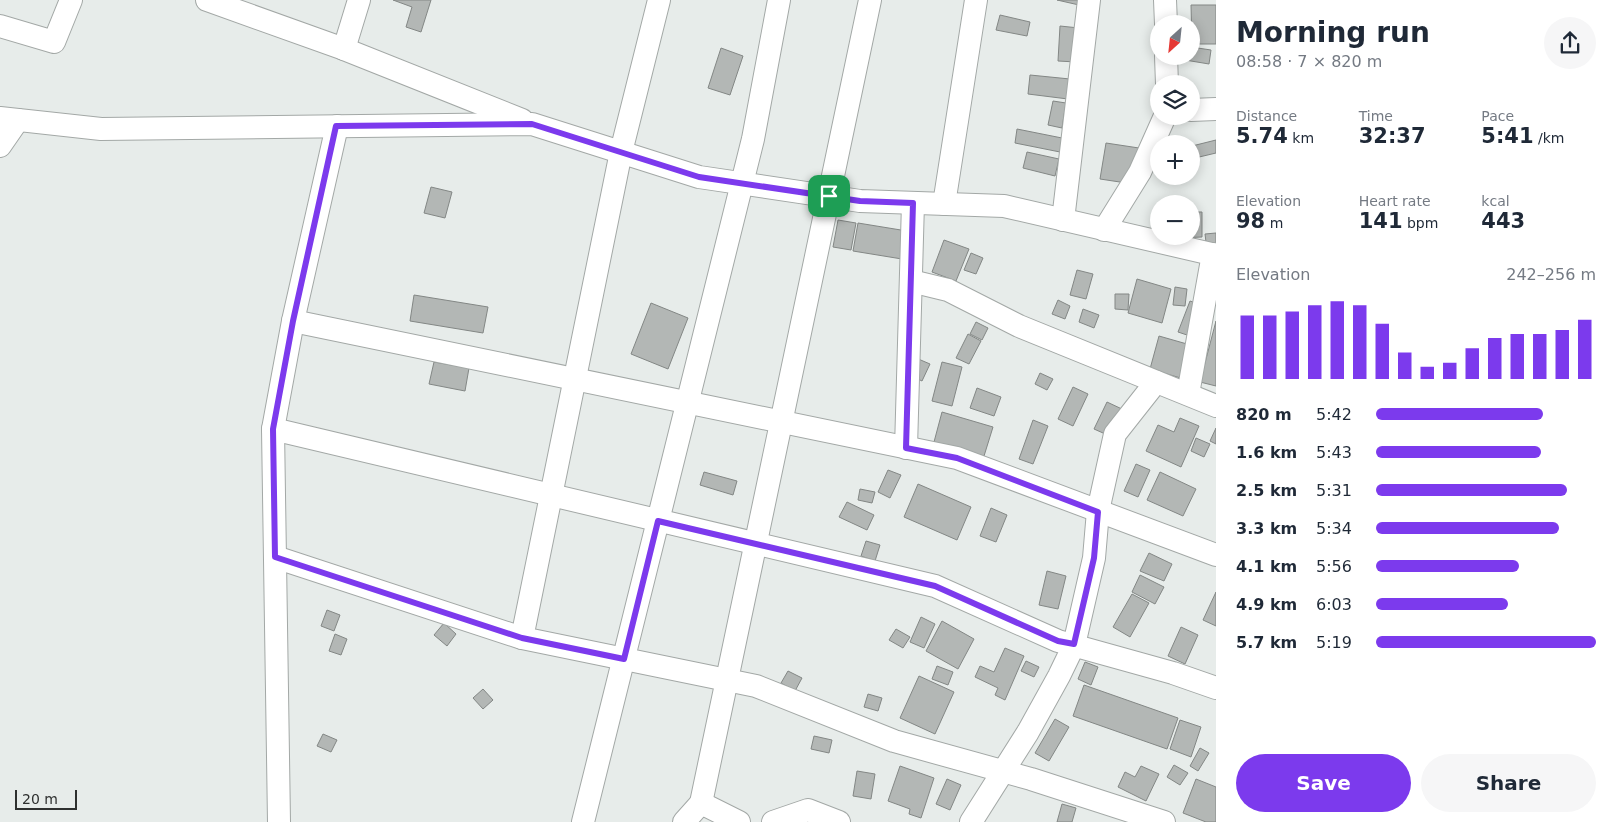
<!DOCTYPE html>
<meta charset="utf-8">
<style>
body{margin:0;font-family:"DejaVu Sans",sans-serif;background:#f6f6f7;color:#1f2937;height:100vh;display:flex;flex-direction:column;font-size:19px;white-space:nowrap}
*{box-sizing:border-box;margin:0}
p{font-size:16px;color:#747a83}
.icon{flex:none;width:28px;height:28px;fill:none;stroke:currentColor;stroke-width:2;stroke-linecap:round;stroke-linejoin:round}
.map{position:relative;flex:1;overflow:hidden}
.panel{display:flex;flex-direction:column;background:#fff;width:400px}
.panel>*{flex:none}
.needle{width:32px;rotate:207deg}
.tools{position:absolute;left:1150px;top:15px;display:grid;gap:10px}
.tools a{display:grid;place-items:center;width:50px;height:50px;border-radius:50%;background:#fff;box-shadow:0 2px 12px #0003;font-size:25px}
.scale{position:absolute;left:15px;bottom:12px;width:62px;box-sizing:border-box;padding-left:5px;border:2px solid #2e302f;border-top:0;font-size:14px;line-height:18px;white-space:nowrap;color:#2e302f;-webkit-text-stroke:4px #e7ecea;paint-order:stroke}
.pin{position:absolute;display:grid;place-items:center;width:42px;height:42px;color:#fff;margin:-21px;border-radius:10px;box-shadow:0 2px 8px #0006}
.round{display:grid;place-items:center;flex:none;width:52px;height:52px;border-radius:26px;background:#f6f6f7}
.headline{display:flex;align-items:center;justify-content:space-between;height:85px;padding:0 20px}
h1{font-size:28px;font-weight:700;line-height:38px}
.stats{display:grid;grid-template-columns:repeat(3,1fr);gap:8px;height:85px;padding:5px 20px}
.stats div{display:grid;align-content:center}
.stats b{font-size:21px;font-weight:700}
.stats small{font-size:14px;font-weight:400}
.stats p{font-size:14px}
.chart{height:140px;padding:10px 20px}
.chart p{display:flex;justify-content:space-between}
.chart svg{width:100%;height:90px;margin-top:5px;stroke:#7c3aed;stroke-width:6}
.button{display:flex;gap:10px;margin-top:auto;padding:10px 20px}
.button a{flex:1;height:58px;border-radius:30px;background:#7c3aed;color:#fff;font-size:20px;font-weight:700;line-height:58px;text-align:center}
.button a+a{background:#f6f6f7;color:#1f2937}
ul{padding:0 20px;list-style:none;font-size:16px}
li{display:grid;grid-template-columns:80px 60px 1fr;align-items:center;height:38px}
li i{height:12px;border-radius:6px;background:#7c3aed}
main{display:flex;flex:1;min-height:0}
.map>svg:first-child{display:block}
</style>
<main>
<div class="map">
<svg width="1216" height="822" viewBox="0 0 1216 822">
<rect width="100%" height="100%" fill="#e7ecea"/>
<g fill="#b3b7b5" stroke="#838785">
<path d="M393 0H431L421 32 406 27 412 7Z"/>
<path d="M1057 0H1080L1079 5Z"/>
<path d="M1191 5H1216V44H1192Z"/>
<path d="M1000 15 1030 22 1027 36 996 30Z"/>
<path d="M1060 26 1079 28 1076 62 1058 61Z"/>
<path d="M1191 47 1211 50 1209 64 1185 60 1186 56H1191Z"/>
<path d="M721 48 743 56 730 95 708 88Z"/>
<path d="M1030 75 1070 79 1068 99 1028 94Z"/>
<path d="M1053 101 1066 103 1062 128 1048 125Z"/>
<path d="M1017 129 1062 138 1060 152 1015 143Z"/>
<path d="M1216 140V153L1195 158 1192 146Z"/>
<path d="M1106 143 1139 148 1133 184 1100 179Z"/>
<path d="M1027 152 1059 159 1055 176 1023 168Z"/>
<path d="M431 187 452 192 445 218 424 213Z"/>
<path d="M1191 212H1202V237L1176 238V236H1191Z"/>
<path d="M838 220 856 223 851 250 833 247Z"/>
<path d="M858 223 907 231 902 259 853 251Z"/>
<path d="M1216 233V249L1207 250 1205 234Z"/>
<path d="M944 240 969 249 956 281 932 272Z"/>
<path d="M971 253 983 258 976 274 964 270Z"/>
<path d="M1077 270 1093 274 1086 299 1070 295Z"/>
<path d="M1137 279 1171 289 1162 323 1128 313Z"/>
<path d="M1175 287 1187 289 1185 306 1173 305Z"/>
<path d="M1115 294H1129L1128 310 1115 309Z"/>
<path d="M414 295 488 307 483 333 410 321Z"/>
<path d="M1058 300 1070 306 1065 319 1052 314Z"/>
<path d="M1190 301 1204 306 1193 337 1178 332Z"/>
<path d="M651 303 688 318 668 369 631 354Z"/>
<path d="M1083 309 1099 315 1094 328 1079 322Z"/>
<path d="M1216 321V386L1200 382Z"/>
<path d="M976 322 988 328 982 340 970 334Z"/>
<path d="M968 334 981 341 969 364 956 358Z"/>
<path d="M1159 336 1194 346 1184 379 1150 369Z"/>
<path d="M916 358 930 364 922 381 908 374Z"/>
<path d="M434 362 469 368 465 391 429 384Z"/>
<path d="M942 362 962 367 952 406 932 401Z"/>
<path d="M1040 373 1053 379 1047 390 1035 384Z"/>
<path d="M1073 387 1088 394 1073 426 1058 419Z"/>
<path d="M977 388 1001 397 994 416 970 408Z"/>
<path d="M1107 402 1124 410 1112 437 1094 429Z"/>
<path d="M942 412 993 427 984 456 934 442Z"/>
<path d="M1180 418 1199 426 1181 467 1146 451 1158 425 1174 432Z"/>
<path d="M1033 420 1048 426 1033 464 1019 459Z"/>
<path d="M1216 428V444L1210 441Z"/>
<path d="M1196 438 1210 444 1204 457 1191 451Z"/>
<path d="M1136 464 1150 470 1138 497 1124 491Z"/>
<path d="M888 470 901 475 890 498 878 492Z"/>
<path d="M704 472 737 481 733 495 700 485Z"/>
<path d="M1160 472 1196 489 1183 516 1147 500Z"/>
<path d="M918 484 971 507 957 540 904 517Z"/>
<path d="M860 489 875 492 872 503 858 500Z"/>
<path d="M847 502 874 515 867 530 839 517Z"/>
<path d="M991 508 1007 515 996 542 980 536Z"/>
<path d="M866 541 880 545 875 561 861 556Z"/>
<path d="M1149 553 1172 564 1164 581 1140 571Z"/>
<path d="M1047 571 1066 576 1058 609 1039 605Z"/>
<path d="M1140 575 1164 587 1155 604 1132 592Z"/>
<path d="M1216 592V626L1203 620Z"/>
<path d="M1132 594 1149 603 1130 637 1113 627Z"/>
<path d="M327 610 340 615 334 631 321 626Z"/>
<path d="M921 617 935 624 924 648 910 642Z"/>
<path d="M942 621 974 639 958 669 926 651Z"/>
<path d="M444 623 456 634 447 646 434 635Z"/>
<path d="M1181 627 1198 635 1185 664 1168 656Z"/>
<path d="M896 629 910 637 903 648 889 640Z"/>
<path d="M335 634 347 639 341 655 329 651Z"/>
<path d="M1005 648 1024 656 1005 700 995 695 998 688 975 677 980 666 994 672Z"/>
<path d="M1026 661 1039 667 1034 677 1021 671Z"/>
<path d="M1085 662 1098 667 1091 685 1078 679Z"/>
<path d="M937 666 953 672 948 685 932 679Z"/>
<path d="M788 671 802 678 795 691 781 683Z"/>
<path d="M919 676 954 692 935 734 900 718Z"/>
<path d="M1084 685 1178 718 1167 749 1073 716Z"/>
<path d="M483 689 493 700 483 709 473 698Z"/>
<path d="M868 694 882 698 878 711 864 707Z"/>
<path d="M1055 719 1069 727 1049 761 1035 753Z"/>
<path d="M1180 720 1201 727 1191 757 1170 749Z"/>
<path d="M323 734 337 740 331 752 317 746Z"/>
<path d="M814 736 832 740 829 753 811 749Z"/>
<path d="M1200 748 1209 753 1198 771 1190 766Z"/>
<path d="M1174 765 1188 773 1180 785 1167 777Z"/>
<path d="M900 766 934 778 921 818 909 814 910 809 888 801Z"/>
<path d="M1141 766 1159 774 1146 801 1118 787 1125 772 1135 777Z"/>
<path d="M857 771 875 774 871 799 853 796Z"/>
<path d="M947 779 961 785 950 810 936 804Z"/>
<path d="M1196 779 1216 787V822H1206L1183 813Z"/>
<path d="M1062 804 1076 808 1072 822H1057Z"/>
</g>
<g fill="none" stroke-linecap="round" stroke-linejoin="round">
<defs>
<g id="minor">
<path d="M207 0 344 49 522 120"/>
<path d="M1165 0 1166 24"/>
<path d="M0 26 54 42 71 0"/>
<path d="M344 49 359 0"/>
<path d="M1166 56 1167 84"/>
<path d="M1191 110 1216 109"/>
<path d="M0 118 101 129 532 124 699 177 860 201 1004 206 1216 255"/>
<path d="M0 146 18 120"/>
<path d="M944 204 976 0"/>
<path d="M1063 220 1089 0"/>
<path d="M1104 230 1140 172 1165 116"/>
<path d="M911 281 948 290 1019 326 1216 406"/>
<path d="M293 321 957 458 1216 555"/>
<path d="M1188 394 1213 254"/>
<path d="M273 429 935 586 1058 641 1173 673 1216 688"/>
<path d="M906 448 913 203"/>
<path d="M275 557 522 638 756 686 894 741 1031 779 1164 822"/>
<path d="M522 638 621 152 659 0"/>
<path d="M701 803 870 0"/>
<path d="M279 822 273 429 293 321 337 126"/>
<path d="M583 822 753 139 779 0"/>
<path d="M684 822 701 803 739 822"/>
<path d="M773 822 808 810 839 822"/>
<path d="M971 822 1028 732 1059 676 1074 645 1094 558 1098 511 1115 434 1156 382"/>
</g>
</defs>
<use href="#minor" stroke="#a3a8a6" stroke-width="24"/>
<use href="#minor" stroke="#fff" stroke-width="22"/>
</g>
<g fill="none" stroke-linecap="round" stroke-linejoin="round">
<defs>
<path id="route" d="M532 124 699 177 860 201 913 203 906 448 957 458 1098 512 1094 558 1074 644 1058 641 935 586 658 521 624 659 522 638 275 557 273 429 293 321 336 126Z"/>
</defs>
<use href="#route" stroke="#fff" stroke-width="10"/>
<use href="#route" stroke="#7c3aed" stroke-width="6"/>
</g>
</svg>
<div class="tools">
<a><svg class="needle" viewBox="-14 -14 28 28"><path d="M0-13l5 13h-10z" fill="#e53935"/><path d="M0 13l5-13h-10z" fill="#747a83"/></svg></a>
<a><svg class="icon" aria-label="layers" viewBox="0 0 24 24"><path d="M12 4l9 5-9 5-9-5zM3 14l9 5 9-5"/></svg></a>
<a>+</a>
<a>−</a>
</div>
<div class="scale">20 m</div>
<div class="pin" style="left:829px;top:196px;background:#1e9e55"><svg class="icon" aria-label="arrive" viewBox="0 0 24 24"><path d="M6 21V4h12l-3 4 3 4H6"/></svg></div>
</div>
<section class="panel">
<div class="headline"><div><h1>Morning run</h1><p>08:58 · 7 × 820 m</p></div><a class="round"><svg class="icon" aria-label="share" viewBox="0 0 24 24"><path d="M12 15V3M7 8l5-5 5 5M5 13v7h14v-7"/></svg></a></div>
<div class="stats">
<div><p>Distance</p><b>5.74<small> km</small></b></div>
<div><p>Time</p><b>32:37</b></div>
<div><p>Pace</p><b>5:41<small> /km</small></b></div>
</div>
<div class="stats">
<div><p>Elevation</p><b>98<small> m</small></b></div>
<div><p>Heart rate</p><b>141<small> bpm</small></b></div>
<div><p>kcal</p><b>443</b></div>
</div>
<div class="chart"><p><span>Elevation</span>242–256 m</p>
<svg viewBox="0 0 160 44" preserveAspectRatio="none"><path d="M5 44V13M15 44V13M25 44V11M35 44V8M45 44V6M55 44V8M65 44V17M75 44V31M85 44V38M95 44V36M105 44V29M115 44V24M125 44V22M135 44V22M145 44V20M155 44V15"/></svg>
</div>
<ul>
<li><b>820 m</b>5:42<i style="width:76%"></i></li>
<li><b>1.6 km</b>5:43<i style="width:75%"></i></li>
<li><b>2.5 km</b>5:31<i style="width:87%"></i></li>
<li><b>3.3 km</b>5:34<i style="width:83%"></i></li>
<li><b>4.1 km</b>5:56<i style="width:65%"></i></li>
<li><b>4.9 km</b>6:03<i style="width:60%"></i></li>
<li><b>5.7 km</b>5:19<i style="width:100%"></i></li>
</ul>
<div class="button"><a>Save</a><a>Share</a></div>
</section>
</main>
